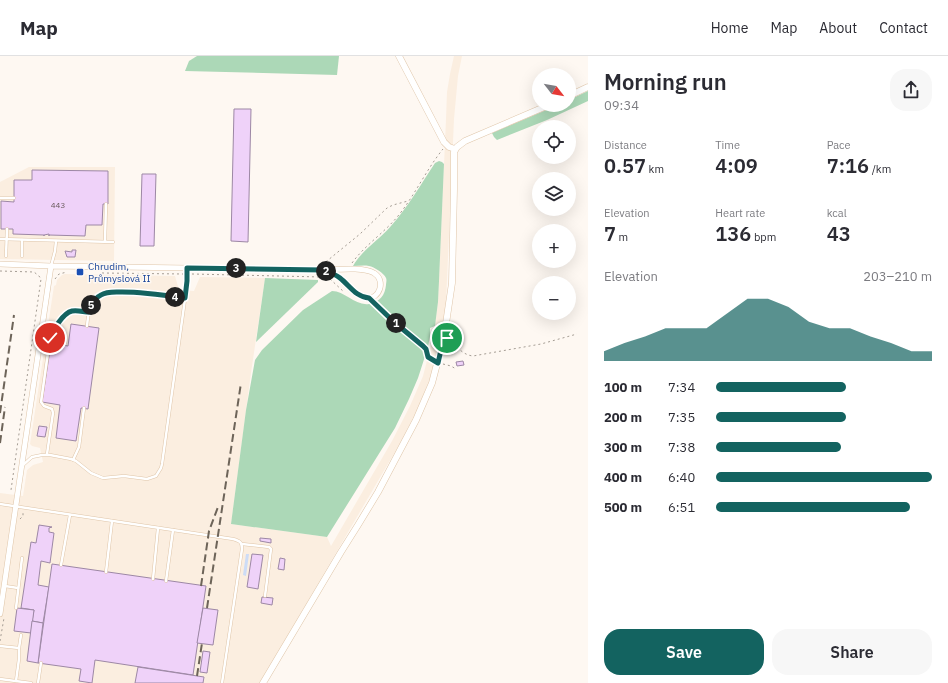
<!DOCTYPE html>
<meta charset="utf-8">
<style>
body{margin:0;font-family:"IBM Plex Sans",sans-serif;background:#f7f7f7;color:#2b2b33;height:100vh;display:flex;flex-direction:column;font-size:15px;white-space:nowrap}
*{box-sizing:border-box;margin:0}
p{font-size:13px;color:#7c7c81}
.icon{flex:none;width:22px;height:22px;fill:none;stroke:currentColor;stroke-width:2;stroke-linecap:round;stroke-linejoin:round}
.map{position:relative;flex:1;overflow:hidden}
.details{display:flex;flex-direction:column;background:#fff;width:360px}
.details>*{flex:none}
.needle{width:26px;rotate:121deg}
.buttons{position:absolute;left:532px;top:12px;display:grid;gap:8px}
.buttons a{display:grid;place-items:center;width:44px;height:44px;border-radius:50%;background:#fff;box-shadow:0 4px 16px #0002;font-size:20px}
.pin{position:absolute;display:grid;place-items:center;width:34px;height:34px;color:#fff;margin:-17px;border:2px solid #fff;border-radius:50%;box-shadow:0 1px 4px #0007}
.km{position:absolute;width:20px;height:20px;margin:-10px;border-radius:50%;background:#222;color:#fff;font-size:11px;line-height:20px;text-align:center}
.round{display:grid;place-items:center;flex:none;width:42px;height:42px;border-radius:16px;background:#f7f7f7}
.head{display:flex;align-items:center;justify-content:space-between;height:68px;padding:0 16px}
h1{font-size:22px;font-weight:600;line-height:30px}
.stats{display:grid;grid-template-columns:repeat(3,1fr);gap:6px;height:68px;padding:4px 16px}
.stats div{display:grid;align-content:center}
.stats b{font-size:20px;font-weight:600}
.stats small{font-size:11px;font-weight:400}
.stats p{font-size:11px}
.chart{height:112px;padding:8px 16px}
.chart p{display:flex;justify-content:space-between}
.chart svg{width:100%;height:72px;margin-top:4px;fill:#136360;opacity:.7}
.button{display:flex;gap:8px;margin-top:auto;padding:8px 16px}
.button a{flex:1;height:46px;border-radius:16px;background:#136360;color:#fff;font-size:16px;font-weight:600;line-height:46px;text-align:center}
.button a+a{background:#f7f7f7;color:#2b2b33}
ul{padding:0 16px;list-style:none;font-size:13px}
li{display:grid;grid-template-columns:64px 48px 1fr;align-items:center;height:30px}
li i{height:10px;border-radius:5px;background:#136360}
header{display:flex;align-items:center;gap:24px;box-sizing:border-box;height:56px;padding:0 20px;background:#fff;border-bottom:1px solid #e1e1e2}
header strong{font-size:19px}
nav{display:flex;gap:22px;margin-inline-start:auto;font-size:14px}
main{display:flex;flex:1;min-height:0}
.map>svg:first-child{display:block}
</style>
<header>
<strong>Map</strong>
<nav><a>Home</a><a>Map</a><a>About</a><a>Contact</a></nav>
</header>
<main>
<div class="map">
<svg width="588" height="627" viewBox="0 0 588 627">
<rect width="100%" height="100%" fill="#fef8f2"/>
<g fill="#fbeee0">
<path d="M454 0H462L458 20 454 63 446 247 444 264 438 295 430 322 417 354 399 389 260 627H0V437L23 440 27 414 33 409 43 406 40 392 32 390 30 388 54 230 56 229 57 224 62 219 65 218 175 220 179 234 194 235 200 221 265 222 251 317 231 468 327 481 331 490 392 385 410 350 423 320 430 293 436 263 438 246 446 63 447 36 450 18Z"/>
<path d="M29 111H115L114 205 0 203V126Z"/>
</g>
<g fill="#acd8b7">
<path d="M197 0H339L337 19 185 15 189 5Z"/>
<path d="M588 35V45L547 64 497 84 494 81 492 77 558 49H569V44Z"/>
<path d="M439 105 442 106 444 108 439 225 438 246 435 270 430 272V280L428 291 418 322 409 343 395 372 327 481 231 468 246 354 255 304 262 294 303 254 332 235C345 235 355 250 369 248 380 246 385 239 386 229 386 227 387 224 386 222 384 217 374 211 369 210 364 209 358 210 353 210 362 194 379 184 391 170 408 151 421 128 435 107Z"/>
<path d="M265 222 318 224V226L256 286Z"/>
</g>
<path fill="#cddcf6" d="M246 498H249L246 520 243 519Z"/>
<g fill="#efd2f9" stroke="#9d88a5">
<path d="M234 53H251L248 186 231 185Z"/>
<path d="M32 114 108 115V148H103L102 169H86L85 180 49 179V180V178L44 179V180V179L13 178V173H1V145L14 146V124H32Z"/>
<path d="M142 118H156L154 190H140Z"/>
<path d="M72 194H76L75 201H67L65 195 72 196Z"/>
<path d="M71 268 99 272 88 353 81 352 76 385 56 382 60 349 42 346 51 287 68 290Z"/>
<path d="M463 305 464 309 457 310 456 306Z"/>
<path d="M39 370 47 371 45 381 37 380Z"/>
<path d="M39 469 52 471 49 472V476L54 477 50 507 41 505 38 529 49 531 43 567 32 565 34 554 21 552 31 486 36 487Z"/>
<path d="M260 482 271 483V487L260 485Z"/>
<path d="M252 498 263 499 258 533 247 531Z"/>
<path d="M280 502 285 503 284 514 278 513Z"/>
<path d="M52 508 206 530 193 619 95 604 92 627 79 625 81 613 38 607Z"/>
<path d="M262 541 273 542 272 549 261 547Z"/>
<path d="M17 552 34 554 31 577 14 575Z"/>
<path d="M203 552 218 554 213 589 197 587Z"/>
<path d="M32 565 43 567 38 607 27 605Z"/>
<path d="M203 595 210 596 207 617 200 616Z"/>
<path d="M138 611 204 621 203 627H135Z"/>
</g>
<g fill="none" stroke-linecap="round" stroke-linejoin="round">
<defs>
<g id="service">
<path d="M0 142H14"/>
<path d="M0 183 113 186"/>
<path d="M105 185 106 148"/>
<path d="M6 200 7 173"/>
<path d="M22 200V184"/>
<path d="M51 210 55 195 56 185"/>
<path d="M87 270C88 260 89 249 97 242 110 229 167 240 185 242"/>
<path d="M47 398 53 357 52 353 44 350 41 346 50 282C53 274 63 257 72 255 78 254 84 256 89 256"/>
<path d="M73 404 79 391 84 352"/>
<path d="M23 409 32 401 42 399H50L71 403 76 405 91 417 103 422 124 420 147 423 156 420 161 412 162 408 186 236 187 212"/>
<path d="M0 448 233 483C240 485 242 486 242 493L222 627"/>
<path d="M242 488 269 491 271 493 265 540"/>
<path d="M61 509 70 459"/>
<path d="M106 516 112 465"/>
<path d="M153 523 158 472"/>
<path d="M166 525 173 474"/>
<path d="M5 530 18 532"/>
<path d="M16 552 22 502"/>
<path d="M0 590 19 592V603L16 625"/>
<path d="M19 592 21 579"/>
<path d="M0 623 31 627"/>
<path d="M38 627 41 607"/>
</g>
<g id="minor">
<path d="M0 208 51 210"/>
<path d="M0 558 51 210 319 214C333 214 363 210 374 217 386 224 380 244 366 242 354 240 348 229 339 222 335 218 329 215 323 214"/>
</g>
<g id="tertiary">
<path d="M399 0 444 86 449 91 455 93"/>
<path d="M569 40 588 31"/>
<path d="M263 627 341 496 358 469 378 436 416 364 432 327 444 281 452 227 454 133V96L457 91 465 85 549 49"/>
</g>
</defs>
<use href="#service" stroke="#dfc5a8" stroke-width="3.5"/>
<use href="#minor" stroke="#dfc5a8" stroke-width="6"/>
<use href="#tertiary" stroke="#dfc5a8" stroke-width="7"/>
<g stroke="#a59d94" stroke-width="1" stroke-dasharray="2 3" stroke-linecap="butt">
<path d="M352 207C365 189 384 177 398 160 415 139 426 114 443 93"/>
<path d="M322 209 360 178 387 152 393 149 408 145"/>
<path d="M0 215 34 216 39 220 41 223 11 434 12 436"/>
<path d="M102 217 183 218"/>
<path d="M192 218 322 221V220"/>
<path d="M55 223 59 218 67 216"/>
<path d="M330 223 344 236"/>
<path d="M374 247 423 290 426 293 428 301 431 304"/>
<path d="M450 284C457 291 463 299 473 300L541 288 577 278"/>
<path d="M443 308 451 310 456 313"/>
<path d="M20 463 23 460V457"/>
<path d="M0 585 4 562"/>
</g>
<use href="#service" stroke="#fff" stroke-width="2.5"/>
<use href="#minor" stroke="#fff" stroke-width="5"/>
<use href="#tertiary" stroke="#fff" stroke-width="6"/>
<g stroke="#6d6459" stroke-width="2" stroke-dasharray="8 4" stroke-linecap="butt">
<path d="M0 357 14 259"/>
<path d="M0 387 5 351"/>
<path d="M201 530 209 475 218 451"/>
<path d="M207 552 241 327"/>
<path d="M197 620 202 587"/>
</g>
</g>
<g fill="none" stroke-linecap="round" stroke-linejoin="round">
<defs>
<path id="route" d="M50 282C53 274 63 257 72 255 78 254 84 256 89 256 91 249 94 242 101 239 107 235 115 236 122 236 144 236 164 239 185 242L187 225V212L323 214C329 216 335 218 340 222 350 230 356 241 369 242L394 266 423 290 426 293 428 301 438 307 444 281 447 282"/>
</defs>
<use href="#route" stroke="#fff" stroke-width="8"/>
<use href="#route" stroke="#136360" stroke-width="5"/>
</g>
<rect fill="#1a4fb4" stroke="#fef8f2" stroke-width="1.5" x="76" y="212" width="8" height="8" rx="2"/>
<g text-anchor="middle" stroke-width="3" stroke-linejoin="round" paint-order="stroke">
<g font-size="8" fill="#68595a">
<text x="58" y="152">443</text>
</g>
<g font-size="10" fill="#164399" stroke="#fef8f2" text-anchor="start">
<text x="88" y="214">Chrudim,<tspan x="88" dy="12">Průmyslová II</tspan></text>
</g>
</g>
</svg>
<div class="buttons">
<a><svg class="needle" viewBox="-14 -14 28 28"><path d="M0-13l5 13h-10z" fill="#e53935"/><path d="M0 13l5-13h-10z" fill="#7c7c81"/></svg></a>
<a><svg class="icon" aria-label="locate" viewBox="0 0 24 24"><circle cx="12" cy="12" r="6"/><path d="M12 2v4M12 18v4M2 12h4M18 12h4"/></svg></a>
<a><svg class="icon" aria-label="layers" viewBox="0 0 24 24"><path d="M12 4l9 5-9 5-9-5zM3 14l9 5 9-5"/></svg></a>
<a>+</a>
<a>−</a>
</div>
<div class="pin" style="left:447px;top:282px;background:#1e9e55"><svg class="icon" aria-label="arrive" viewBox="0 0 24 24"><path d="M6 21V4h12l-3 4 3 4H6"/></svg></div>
<div class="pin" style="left:50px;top:282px;background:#d93025"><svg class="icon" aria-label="check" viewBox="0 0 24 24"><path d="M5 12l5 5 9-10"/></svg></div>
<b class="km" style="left:396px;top:267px">1</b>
<b class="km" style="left:326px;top:215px">2</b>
<b class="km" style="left:236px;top:212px">3</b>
<b class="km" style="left:175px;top:241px">4</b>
<b class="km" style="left:91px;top:249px">5</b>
</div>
<section class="details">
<div class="head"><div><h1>Morning run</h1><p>09:34</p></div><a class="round"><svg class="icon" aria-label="share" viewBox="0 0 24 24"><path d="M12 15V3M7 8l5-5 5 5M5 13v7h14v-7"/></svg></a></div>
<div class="stats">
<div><p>Distance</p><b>0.57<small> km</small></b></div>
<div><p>Time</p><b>4:09</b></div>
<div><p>Pace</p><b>7:16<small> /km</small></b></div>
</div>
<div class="stats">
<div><p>Elevation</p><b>7<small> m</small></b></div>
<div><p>Heart rate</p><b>136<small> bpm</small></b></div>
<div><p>kcal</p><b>43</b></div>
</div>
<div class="chart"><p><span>Elevation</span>203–210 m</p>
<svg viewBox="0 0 160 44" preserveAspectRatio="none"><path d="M0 44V38L10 33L20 29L30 24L40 24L50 24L60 15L70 6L80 6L90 11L100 20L110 24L120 24L130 29L140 33L150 38L160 38V44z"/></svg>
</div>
<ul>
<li><b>100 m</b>7:34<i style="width:60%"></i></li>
<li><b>200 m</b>7:35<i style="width:60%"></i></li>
<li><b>300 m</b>7:38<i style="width:58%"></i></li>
<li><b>400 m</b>6:40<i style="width:100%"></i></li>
<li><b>500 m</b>6:51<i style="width:90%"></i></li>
</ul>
<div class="button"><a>Save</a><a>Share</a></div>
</section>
</main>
